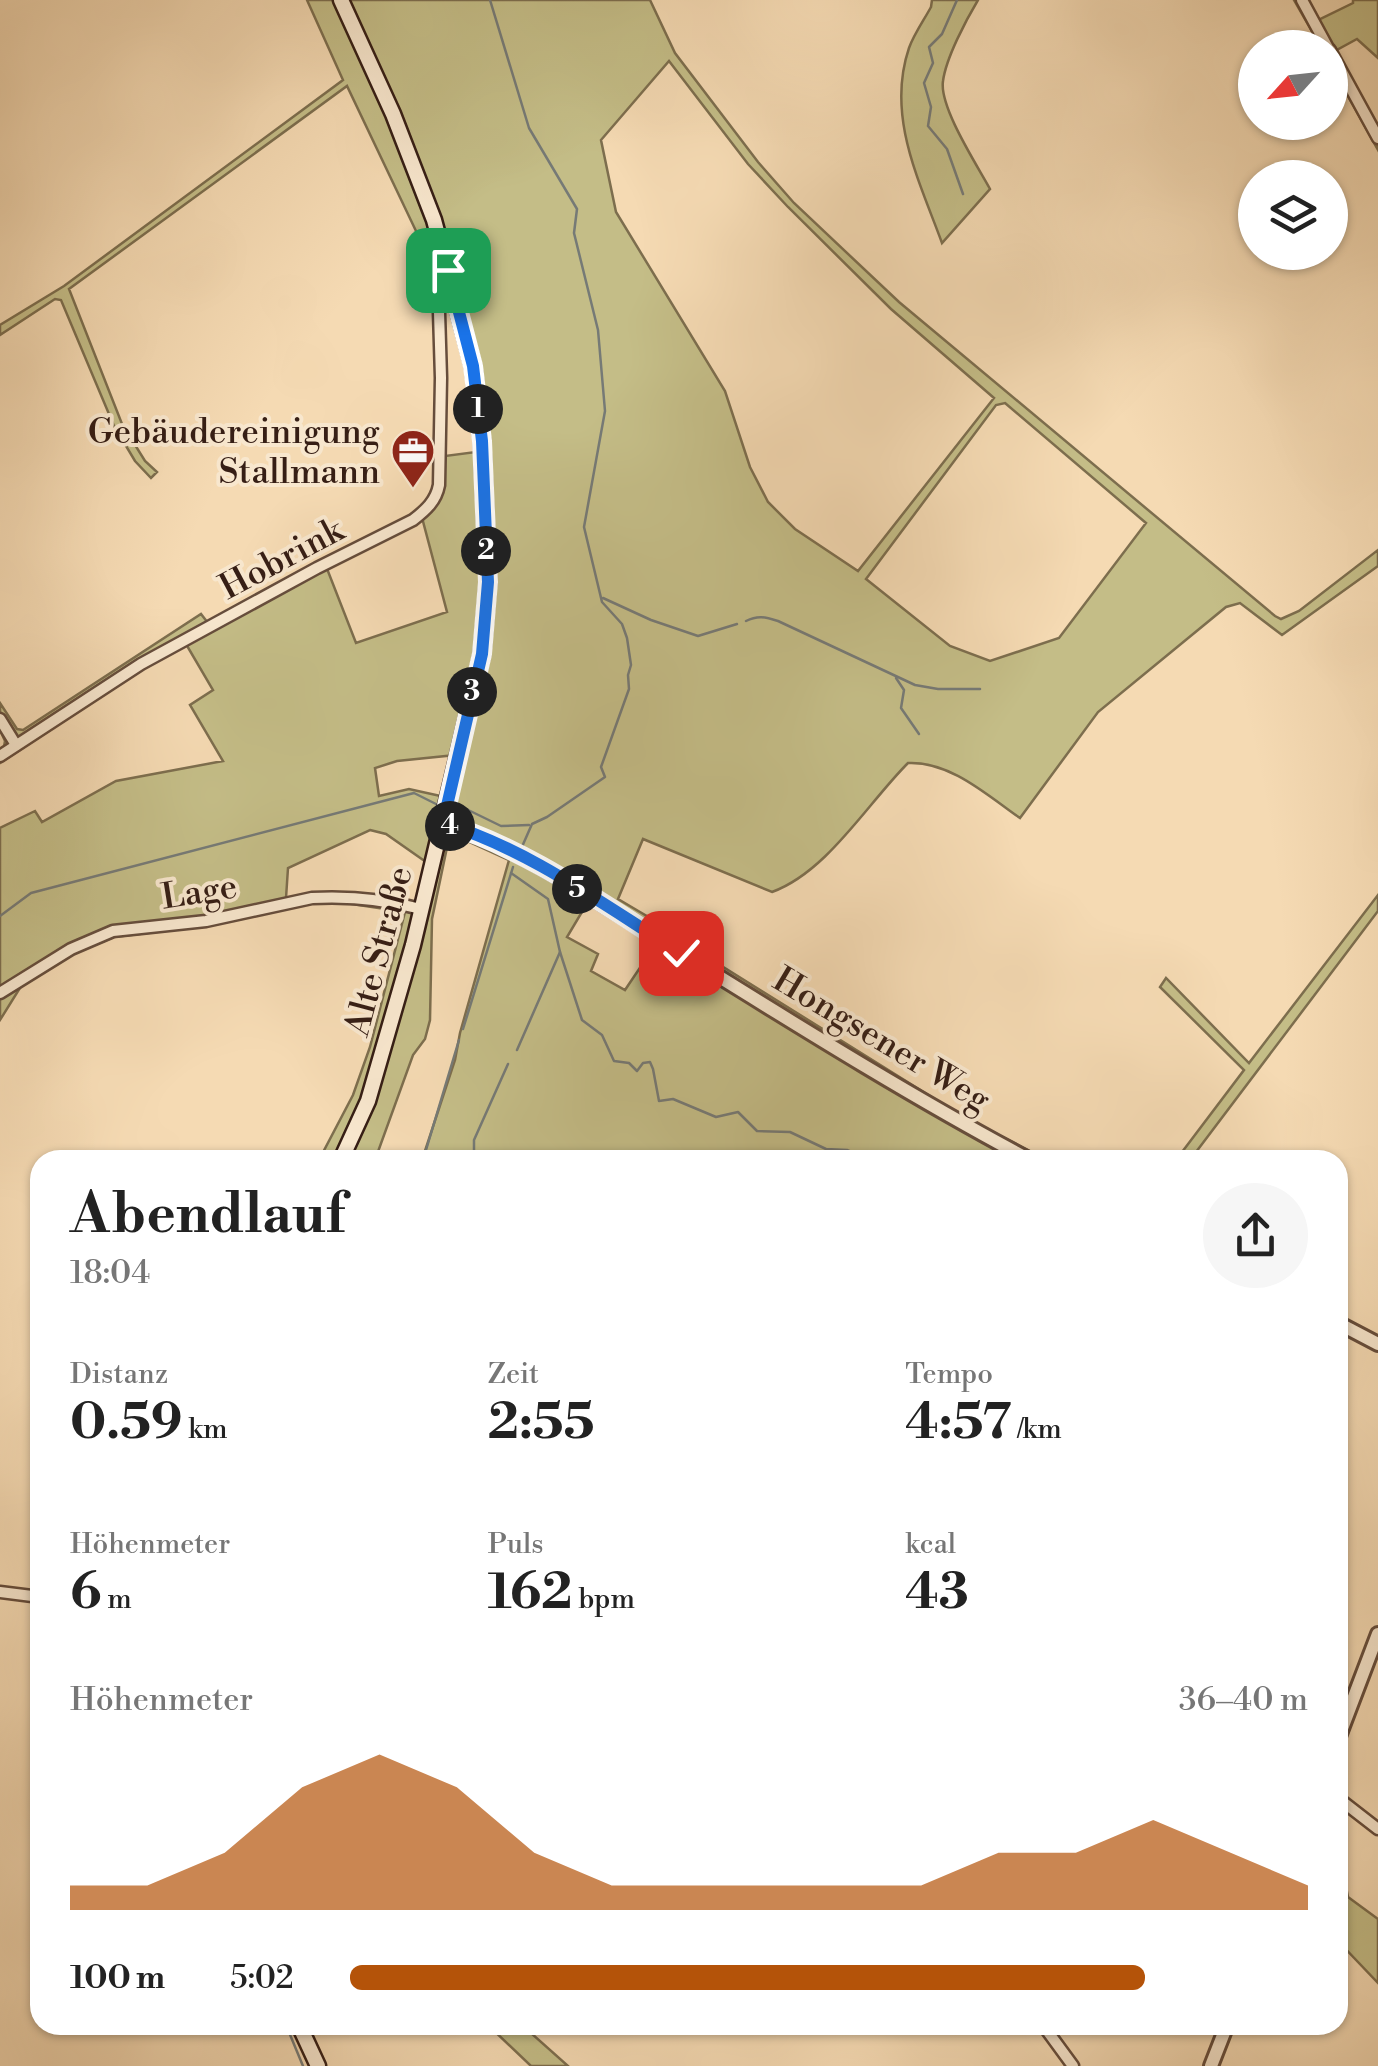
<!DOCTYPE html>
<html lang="de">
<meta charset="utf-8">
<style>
body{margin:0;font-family:"Libre Bodoni",serif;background:#f6f6f6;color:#222;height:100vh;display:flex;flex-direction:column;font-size:38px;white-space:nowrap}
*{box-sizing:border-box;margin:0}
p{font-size:32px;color:#767676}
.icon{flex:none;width:55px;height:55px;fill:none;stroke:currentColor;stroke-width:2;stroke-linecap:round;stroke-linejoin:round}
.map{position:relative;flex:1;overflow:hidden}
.sheet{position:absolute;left:30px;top:1150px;width:1318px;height:885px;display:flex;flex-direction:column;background:#fff;border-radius:30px;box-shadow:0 2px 8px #0004}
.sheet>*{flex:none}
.needle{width:65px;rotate:243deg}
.fabs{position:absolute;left:1238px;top:30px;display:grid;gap:20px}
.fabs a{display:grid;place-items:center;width:110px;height:110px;border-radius:50%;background:#fff;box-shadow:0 2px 8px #0004;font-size:50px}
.pin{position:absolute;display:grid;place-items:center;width:85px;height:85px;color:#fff;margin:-42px;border-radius:20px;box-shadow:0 5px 15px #0006}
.km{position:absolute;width:50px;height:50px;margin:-25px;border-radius:50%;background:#222;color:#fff;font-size:28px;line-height:50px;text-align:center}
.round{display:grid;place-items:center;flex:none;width:105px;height:105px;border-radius:52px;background:#f6f6f6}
.overview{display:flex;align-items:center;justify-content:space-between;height:170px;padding:0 40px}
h1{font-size:55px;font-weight:700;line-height:75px}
.figures{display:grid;grid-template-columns:repeat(3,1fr);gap:15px;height:170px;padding:10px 40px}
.figures div{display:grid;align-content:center}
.figures b{font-size:50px;font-weight:700}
.figures small{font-size:28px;font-weight:400}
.figures p{font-size:28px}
.chart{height:280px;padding:20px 40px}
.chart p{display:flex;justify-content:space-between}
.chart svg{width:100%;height:180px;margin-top:10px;fill:#b45309;opacity:.7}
ul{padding:0 40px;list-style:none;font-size:32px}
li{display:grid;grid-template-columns:160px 120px 1fr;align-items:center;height:75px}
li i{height:25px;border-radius:12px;background:#b45309}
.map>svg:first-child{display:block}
</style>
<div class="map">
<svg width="1378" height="2066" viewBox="0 0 1378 2066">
<rect width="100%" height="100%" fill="#f5dab3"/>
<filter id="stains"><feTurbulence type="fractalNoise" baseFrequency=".002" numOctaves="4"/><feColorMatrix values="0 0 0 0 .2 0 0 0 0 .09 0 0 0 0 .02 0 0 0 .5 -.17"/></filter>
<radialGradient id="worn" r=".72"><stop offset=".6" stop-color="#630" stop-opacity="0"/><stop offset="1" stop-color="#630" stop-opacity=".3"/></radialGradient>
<g fill="#c4bd87" stroke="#7d6e4e" stroke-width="2.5" fill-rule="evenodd">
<path d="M307 0H650L675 53 758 162 794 203 899 302 1275 616 1281 619 1299 611 1378 550V566L1282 635 1240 603 1226 607 1098 712 1020 818C987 795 950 761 908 763 867 804 827 872 772 892L643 839 618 899 662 925 688 945 962 1116 1047 1160H422L455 1060 460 1033 509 860 450 833 432 919 430 1020 425 1039 413 1055 375 1160H319L353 1095 370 1047 405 912 332 901 311 903 207 926 114 937 72 954 23 983 0 1020V828L35 811 42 822 116 781 223 761 190 705 213 690 186 644 129 677 0 763V749L4 747 5 741 0 730V703L17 729 23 730 201 614 208 623 324 561 356 643 447 612 420 510 434 494 437 457 484 451 474 365 438 262 436 288 430 290 426 252 347 86 69 289 122 424 145 461 157 472 151 478 135 461 114 426 61 300 55 299 0 335V325L64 286 343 80ZM669 61 748 164 788 207 891 309 994 398 858 571 795 529 768 502 750 467 725 391 616 212 601 140ZM1005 403 1146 523 1059 638 990 661 950 646 866 579 996 405ZM456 755 445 797 409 789 379 796 375 768 397 761ZM370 830 386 834 426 862 415 903C374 891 328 894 286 898L288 868ZM589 900 658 941 625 990 591 971 598 954 567 937Z"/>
<path d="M932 0H978C966 20 946 58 943 81 939 107 977 165 990 189L942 243C919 180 886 116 909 48 914 34 924 20 931 7Z"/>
<path d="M1294 0H1307L1318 20 1353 3V0H1378V58L1357 39 1335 51 1378 128V150L1330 64V48L1321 47Z"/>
<path d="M1378 895V911L1190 1160H1176L1244 1070 1160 987 1166 978 1249 1063Z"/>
<path d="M1341 1861 1348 1897 1378 1919V1983L1338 1941V1866Z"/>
<path d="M488 2025H522L568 2066H531Z"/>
</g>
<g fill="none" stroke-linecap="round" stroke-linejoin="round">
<g stroke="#767a76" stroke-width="2.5">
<path d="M490 0 529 128 577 209 574 233 598 330 605 411 584 527 602 602 622 624 627 638 631 665 628 675 629 689 601 767 605 777 547 817 532 824 521 849"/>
<path d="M957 0 942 34 929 47 933 63 924 83 931 107 928 126 947 149 963 194"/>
<path d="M603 598 651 620 698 636 737 624"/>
<path d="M746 621C758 615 765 617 778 621L915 685 938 689H980"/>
<path d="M896 678 904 690 901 708 919 734"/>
<path d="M460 806 501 826 529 825"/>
<path d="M511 873 548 899 560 952 517 1050"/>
<path d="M0 916 31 893 414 793 438 805"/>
<path d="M560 952 582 1020 602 1035 614 1061 629 1063 637 1071 643 1063 650 1062 653 1069 659 1101 673 1099 716 1117 738 1112 757 1131 790 1132 826 1149 847 1150 858 1155 860 1160"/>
<path d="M463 1029 513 867"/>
<path d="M423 1160 459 1040"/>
<path d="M474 1160V1140L508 1064"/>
<path d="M286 2025 303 2066"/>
</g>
<defs>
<g id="minor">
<path d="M1302 0 1328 48"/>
<path d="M1330 50 1378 138"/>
<path d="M0 719 16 745"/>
<path d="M0 756 141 664 317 568 413 520C426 510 436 501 439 485L441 378 438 279 441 272 448 270"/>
<path d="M0 993 71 949 113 931 206 921 312 898C348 896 387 900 421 909"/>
<path d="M0 1592 40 1597"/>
<path d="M1338 1798 1378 1829"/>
<path d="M1043 2025 1073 2066"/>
</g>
<g id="tertiary">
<path d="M443 823C522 847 593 899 663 942 784 1017 904 1093 1030 1160"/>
<path d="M1338 1323 1378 1344"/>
<path d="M1338 1739 1378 1634"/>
<path d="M1211 2066 1227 2025"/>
</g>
<g id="secondary">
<path d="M341 1160 368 1101 413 945 482 654 488 582 482 441 473 366 434 220 393 114 341 0"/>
<path d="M299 2025 318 2066"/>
</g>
</defs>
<use href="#minor" stroke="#664d3c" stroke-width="15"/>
<use href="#tertiary" stroke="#664d3c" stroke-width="18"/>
<use href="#secondary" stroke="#361e15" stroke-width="19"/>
<use href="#minor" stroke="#f8e7ce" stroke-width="10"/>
<use href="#tertiary" stroke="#f8e7ce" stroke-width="12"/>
<use href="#secondary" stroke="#f8e7ce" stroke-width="14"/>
</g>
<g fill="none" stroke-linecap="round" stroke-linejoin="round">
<defs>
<path id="route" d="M448 270 473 366 482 441 488 582 482 654 443 823C529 849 605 906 681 953"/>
</defs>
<use href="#route" stroke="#fff" stroke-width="20"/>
<use href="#route" stroke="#1a73e8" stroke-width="12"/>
</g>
<defs>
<symbol id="office-pin" viewBox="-11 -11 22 30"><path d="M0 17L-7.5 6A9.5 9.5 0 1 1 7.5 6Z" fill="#8f2418" stroke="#f8e7ce"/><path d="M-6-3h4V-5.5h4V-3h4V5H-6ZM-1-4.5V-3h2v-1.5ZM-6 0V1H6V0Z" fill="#fff"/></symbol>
</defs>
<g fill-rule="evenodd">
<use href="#office-pin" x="388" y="426" width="50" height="68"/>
</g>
<g text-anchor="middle" stroke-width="8" stroke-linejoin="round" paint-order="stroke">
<g font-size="35" fill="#361e15" stroke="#f8e7ce" text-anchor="end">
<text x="380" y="443">Gebäudereinigung<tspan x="380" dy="40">Stallmann</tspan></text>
</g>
<g font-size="35" fill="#361e15" stroke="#f8e7ce">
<text transform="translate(281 558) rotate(-28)" y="12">Hobrink</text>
<text transform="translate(199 891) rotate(-9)" y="12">Lage</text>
<text transform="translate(378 951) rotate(-75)" y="12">Alte Straße</text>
<text transform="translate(882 1039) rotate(31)" y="12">Hongsener Weg</text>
</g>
</g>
<rect width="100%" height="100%" filter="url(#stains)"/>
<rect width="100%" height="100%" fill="url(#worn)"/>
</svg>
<div class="fabs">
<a><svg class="needle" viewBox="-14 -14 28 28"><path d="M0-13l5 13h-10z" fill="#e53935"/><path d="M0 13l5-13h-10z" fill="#767676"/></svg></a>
<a><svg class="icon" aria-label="layers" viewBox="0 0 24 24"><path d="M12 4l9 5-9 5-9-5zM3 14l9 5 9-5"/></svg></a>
</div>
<div class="pin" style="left:448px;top:270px;background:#1e9e55"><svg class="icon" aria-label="arrive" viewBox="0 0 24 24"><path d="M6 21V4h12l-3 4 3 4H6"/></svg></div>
<div class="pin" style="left:681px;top:953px;background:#d93025"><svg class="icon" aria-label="check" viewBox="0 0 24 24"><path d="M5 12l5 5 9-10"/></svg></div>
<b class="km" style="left:478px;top:409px">1</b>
<b class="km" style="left:486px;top:551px">2</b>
<b class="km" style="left:472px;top:692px">3</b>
<b class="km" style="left:450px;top:826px">4</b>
<b class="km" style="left:577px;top:889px">5</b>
<section class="sheet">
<div class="overview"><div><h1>Abendlauf</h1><p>18:04</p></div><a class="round"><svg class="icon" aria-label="share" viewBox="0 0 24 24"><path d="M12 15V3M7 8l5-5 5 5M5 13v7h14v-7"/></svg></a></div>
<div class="figures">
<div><p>Distanz</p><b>0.59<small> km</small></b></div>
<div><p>Zeit</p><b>2:55</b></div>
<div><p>Tempo</p><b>4:57<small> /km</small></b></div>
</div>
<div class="figures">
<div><p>Höhenmeter</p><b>6<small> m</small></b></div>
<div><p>Puls</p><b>162<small> bpm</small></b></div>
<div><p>kcal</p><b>43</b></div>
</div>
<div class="chart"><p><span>Höhenmeter</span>36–40 m</p>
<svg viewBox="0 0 160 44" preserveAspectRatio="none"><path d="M0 44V38L10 38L20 30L30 14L40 6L50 14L60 30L70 38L80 38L90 38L100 38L110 38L120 30L130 30L140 22L150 30L160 38V44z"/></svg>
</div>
<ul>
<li><b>100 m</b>5:02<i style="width:83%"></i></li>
</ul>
</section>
</div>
